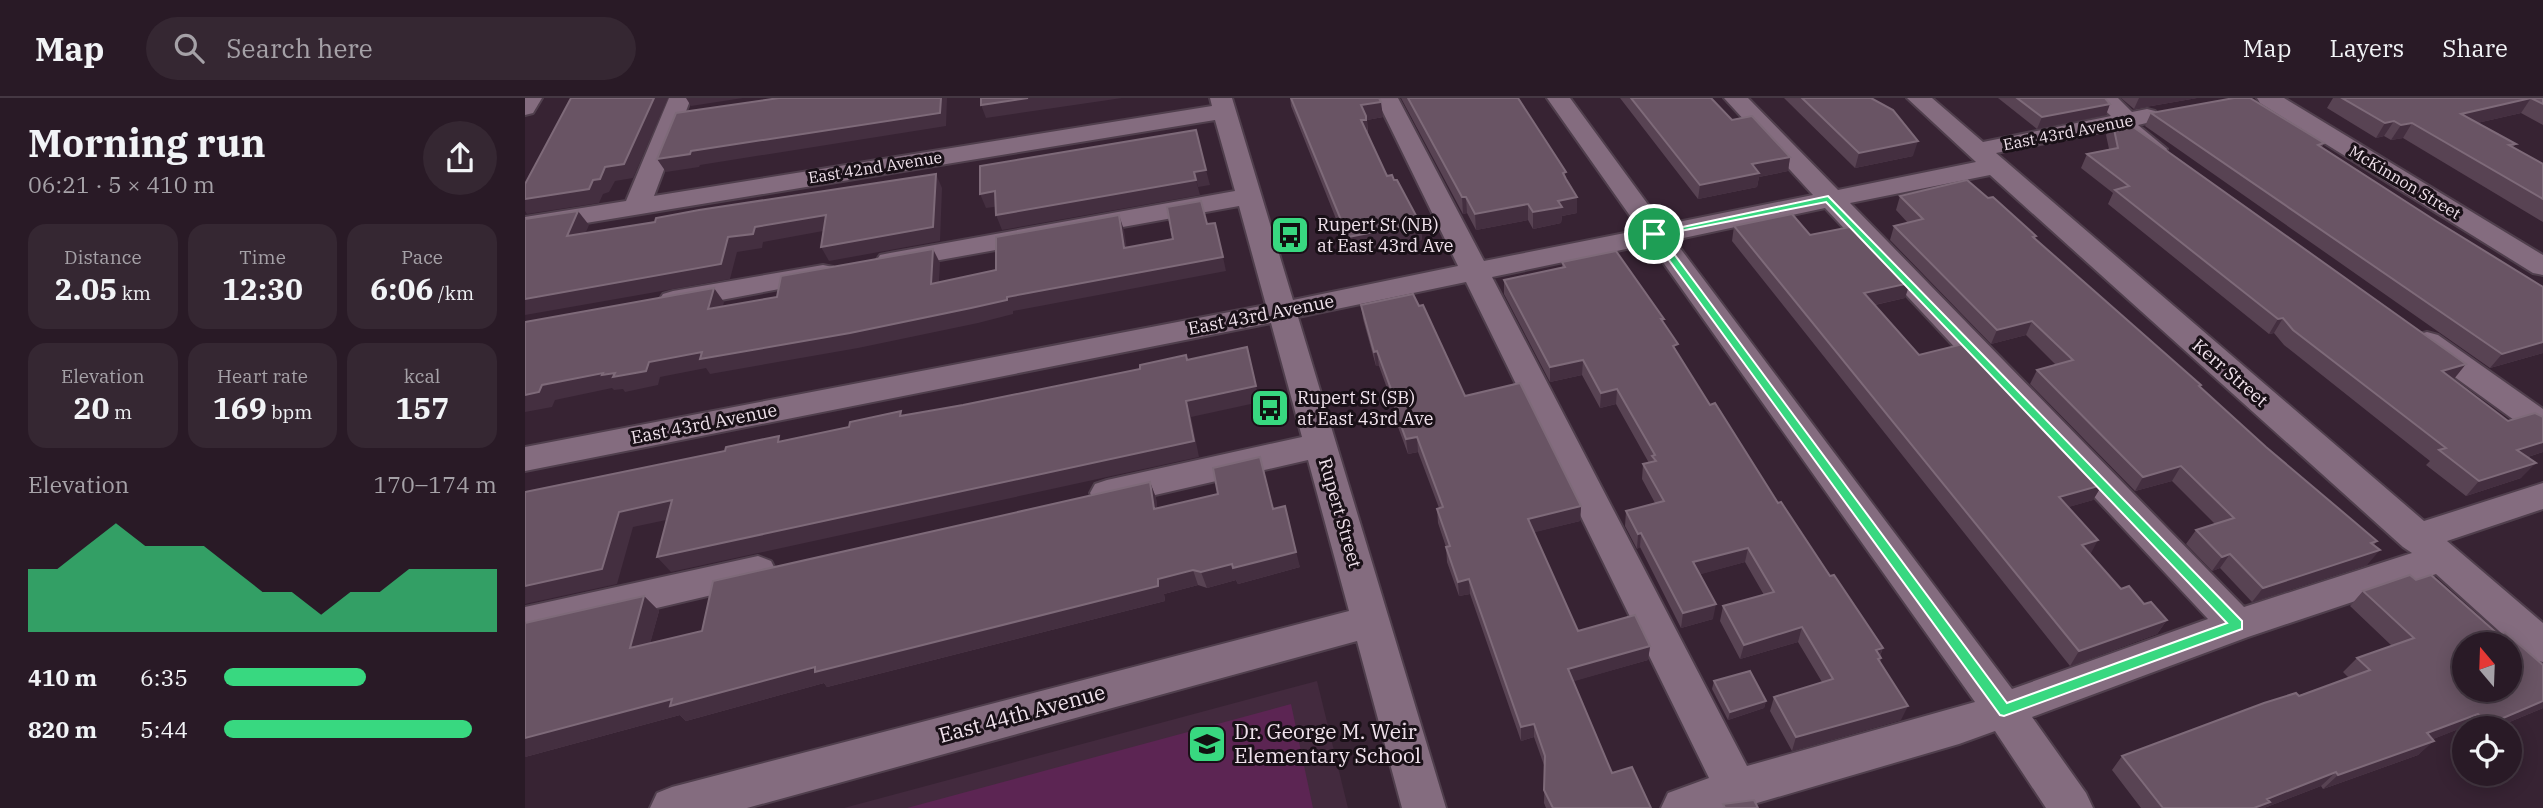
<!DOCTYPE html>
<meta charset="utf-8">
<style>
body{margin:0;font-family:"IBM Plex Serif",serif;background:#352732;color:#f1f3f6;height:100vh;display:flex;flex-direction:column;font-size:26px;white-space:nowrap}
*{box-sizing:border-box;margin:0}
p{font-size:23px;color:#a5a1a7}
.icon{flex:none;width:38px;height:38px;fill:none;stroke:currentColor;stroke-width:2;stroke-linecap:round;stroke-linejoin:round}
.map{position:relative;flex:1;overflow:hidden}
.drawer{display:flex;flex-direction:column;background:#291a26;width:525px}
.drawer>*{flex:none}
.needle{width:46px;rotate:341deg}
.controls{position:absolute;left:1927px;top:534px;display:grid;gap:14px}
.controls a{display:grid;place-items:center;width:70px;height:70px;border-radius:50%;background:#291a26;box-shadow:0 4px 18px #0003,0 0 0 2px #453843;font-size:35px}
.pin{position:absolute;display:grid;place-items:center;width:60px;height:60px;color:#fff;margin:-30px;border:4px solid #fff;border-radius:50%;box-shadow:0 2px 7px #0007}
.round{display:grid;place-items:center;flex:none;width:74px;height:74px;border-radius:37px;background:#352732}
.head{display:flex;align-items:center;justify-content:space-between;height:119px;padding:0 28px}
h1{font-size:38px;font-weight:800;line-height:52px}
.metrics{display:grid;grid-template-columns:repeat(3,1fr);gap:10px;height:119px;padding:7px 28px}
.metrics div{display:grid;align-content:center;border-radius:18px;background:#352732;text-align:center}
.metrics b{font-size:30px;font-weight:800}
.metrics small{font-size:19px;font-weight:400}
.metrics p{font-size:19px}
.chart{height:196px;padding:14px 28px}
.chart p{display:flex;justify-content:space-between}
.chart svg{width:100%;height:126px;margin-top:7px;fill:#38d880;opacity:.7}
ul{padding:0 28px;list-style:none;font-size:23px}
li{display:grid;grid-template-columns:112px 84px 1fr;align-items:center;height:52px}
li i{height:18px;border-radius:9px;background:#38d880}
header{display:flex;align-items:center;gap:42px;box-sizing:border-box;height:98px;padding:0 35px;background:#291a26;border-bottom:2px solid #453843}
header strong{font-size:33px}
nav{display:flex;gap:38px;margin-inline-start:auto;font-size:24px}
.search{width:490px;height:63px;background:#352732;display:flex;align-items:center;gap:18px;box-sizing:border-box;padding:0 24px;border-radius:38px;color:#a5a1a7;font-size:26px}
main{display:flex;flex:1;min-height:0}
.map>svg:first-child{display:block}
</style>
<header>
<strong>Map</strong>
<div class="search"><svg class="icon" aria-label="search" viewBox="0 0 24 24"><circle cx="10" cy="10" r="6"/><path d="M15 15l6 6"/></svg>Search here</div>
<nav><a>Map</a><a>Layers</a><a>Share</a></nav>
</header>
<main>
<section class="drawer">
<div class="head"><div><h1>Morning run</h1><p>06:21 · 5 × 410 m</p></div><a class="round"><svg class="icon" aria-label="share" viewBox="0 0 24 24"><path d="M12 15V3M7 8l5-5 5 5M5 13v7h14v-7"/></svg></a></div>
<div class="metrics">
<div><p>Distance</p><b>2.05<small> km</small></b></div>
<div><p>Time</p><b>12:30</b></div>
<div><p>Pace</p><b>6:06<small> /km</small></b></div>
</div>
<div class="metrics">
<div><p>Elevation</p><b>20<small> m</small></b></div>
<div><p>Heart rate</p><b>169<small> bpm</small></b></div>
<div><p>kcal</p><b>157</b></div>
</div>
<div class="chart"><p><span>Elevation</span>170–174 m</p>
<svg viewBox="0 0 160 44" preserveAspectRatio="none"><path d="M0 44V22L10 22L20 14L30 6L40 14L50 14L60 14L70 22L80 30L90 30L100 38L110 30L120 30L130 22L140 22L150 22L160 22V44z"/></svg>
</div>
<ul>
<li><b>410 m</b>6:35<i style="width:52%"></i></li>
<li><b>820 m</b>5:44<i style="width:91%"></i></li>
</ul>
</section>
<div class="map">
<svg width="2018" height="710" viewBox="0 0 2018 710">
<rect width="100%" height="100%" fill="#372333"/>
<path fill="#432a3e" d="M792 583 823 710H319Z"/>
<path fill="#5c2553" d="M766 606 788 710H382Z"/>
<g fill="none" stroke-linecap="round" stroke-linejoin="round">
<defs>
<g id="minor">
<path d="M0 0H17L8 15 0 17Z"/>
<path d="M144 0H166L129 98 687 8 685 0H707L768 202 933 168 851 0H873L959 163 1115 132 1022 0H1045L1138 127 1288 97 1199 0H1223L1313 92 1451 64 1382 0H1407L1458 44 1586 18 1567 0H1593L1607 14 1622 11 1630 13 1634 18 1630 23 1613 27 1642 51 1639 56C1621 60 1601 45 1591 31L1471 55 1899 423 2018 385V411L1922 443 2018 525V564L2004 560 1911 476 1723 539 1507 619 1561 695 1568 710H1521L1470 633 1434 646 1215 710H1136L1143 695 1184 680 941 184 773 219 921 710H877L832 543 222 710H125L132 695 147 689 824 513 783 362 582 408 570 404 565 395 570 386 582 382 777 339 746 225 0 373V349L741 207 714 108 365 171 355 169 351 163 355 157 365 155 710 93 690 22 0 135V119L101 103ZM1465 77 1878 449 1887 455 1719 509 1325 105ZM1300 110 1683 521 1487 591 1149 142ZM1125 146 1450 604 1222 668 967 179Z"/>
<path d="M1732 0H1759L2018 157V177L2008 175 1735 5Z"/>
<path d="M298 167 308 169 312 175 308 181 148 211 138 208 134 202 138 196 148 193Z"/>
<path d="M1902 234 1913 237 2018 311V338L2007 335 1891 251 1887 244 1891 237Z"/>
<path d="M233 458 246 463 251 473 246 483 0 541V509Z"/>
</g>
</defs>
<use href="#minor" stroke="#503f4d" stroke-width="4"/>
<use href="#minor" fill="#846c7f" fill-rule="evenodd"/>
</g>
<g fill="#584353">
<path d="M765 0H854L858 19 842 22 843 36 862 78 895 125 897 142 825 156 766 8Z"/>
<path d="M876 0H993L1052 99V115L1037 118 1036 125 1008 131 1003 122 951 132 942 115 938 116Z"/>
<path d="M1095 0H1186L1207 22 1265 59 1263 73 1234 79 1232 89 1173 101Z"/>
<path d="M1259 0H1346L1388 58 1330 70Z"/>
<path d="M1473 0H1580L1581 17 1512 31Z"/>
<path d="M1596 0H1672L1609 11Z"/>
<path d="M1808 0H2018V27L1996 15 1952 25 1991 46 1988 49 2018 66V124L1878 40 1866 42 1859 38 1851 40 1802 10Z"/>
<path d="M1626 15 1799 45 1797 49 1911 123 2018 189V255L1965 270 1620 28Z"/>
<path d="M1587 22 1983 323 2018 319V354L2003 359 1996 380 1941 398 1901 367 1905 363 1759 247 1749 235 1744 236 1583 106 1588 95 1556 70 1562 56 1584 51 1581 37Z"/>
<path d="M1375 98 1510 141 1676 287 1675 289 1741 349 1852 443 1849 447 1842 467 1727 504 1695 470 1687 473 1661 446 1671 432 1690 426 1647 383 1610 393 1505 286 1512 272 1531 267 1501 237 1466 246 1365 142 1369 128 1383 125 1371 112Z"/>
<path d="M1209 128 1285 137 1380 200 1350 207 1394 257 1577 387 1568 402 1543 409 1565 456 1596 491 1642 522 1632 536 1545 568 1207 143Z"/>
<path d="M1037 164 1139 221 1138 224 1152 254 1185 307 1253 405 1358 550 1355 558 1356 560 1355 564 1376 622 1267 653 1245 613 1249 599 1297 584 1273 544 1215 561 1195 523 1198 508 1239 497 1220 464 1175 476 1188 521 1156 530 1115 449 1112 451 1100 428 1101 413 1130 405 1117 381 1118 366 1124 365 1091 306 1075 310 1057 277 1025 284 979 196V182L1037 170Z"/>
<path d="M836 207 894 208 940 298 1056 408 1055 423 1009 434 1053 533 1125 548 1123 562 1048 583 1087 675 1126 710H1021L1019 705 1020 670 1009 639 996 643 945 496 934 498 922 464 921 449 913 425 912 411 914 410 893 354 883 356 873 329 872 318 854 268H851L838 221Z"/>
<path d="M625 384 631 400 632 411H748L775 469 713 486 711 482 682 490 673 487 639 496 640 503 302 589 299 585 161 623 155 617 0 659 119 498 134 513 125 545 177 533Z"/>
<path d="M1891 482 1974 537 2018 567V610L1970 630H1939V633L1936 630 1908 641 1893 657 1798 691 1796 688 1739 710H1616L1587 672 1597 658 1824 580 1818 574 1832 560 1867 548 1825 508 1838 493Z"/>
<path d="M1189 583 1241 603 1239 610 1203 622 1187 591Z"/>
</g>
<g fill="#442f40">
<path d="M129 0H143L108 80 90 83 84 94 78 96 74 105 2 116 0 113V101L80 69Z"/>
<path d="M161 0H218L166 8Z"/>
<path d="M416 0H422L421 28 175 67 174 69 141 74 132 61Z"/>
<path d="M503 0H597L461 20 456 7Z"/>
<path d="M1614 0H1672L1609 11Z"/>
<path d="M2006 0 1996 15 1926 31 1936 16Z"/>
<path d="M856 4 858 19 842 22V37L836 22V7Z"/>
<path d="M1585 6 1581 17 1512 31 1517 19Z"/>
<path d="M1869 23 1859 38 1851 40 1860 25Z"/>
<path d="M1887 25 1878 40 1866 42 1876 27Z"/>
<path d="M1393 43 1388 58 1330 70 1334 55Z"/>
<path d="M1265 59 1263 73 1234 79 1232 89 1173 101 1175 87 1227 66Z"/>
<path d="M681 72 685 87 673 89 669 74Z"/>
<path d="M411 76 417 90 415 143 304 163 296 149Z"/>
<path d="M671 82 675 97 477 132 471 117Z"/>
<path d="M470 93 476 108 461 110 455 96Z"/>
<path d="M937 99H941L942 115 938 116Z"/>
<path d="M1052 99V115L1037 118 1036 125 1008 131V114L1033 103Z"/>
<path d="M1003 106V122L951 132 950 116Z"/>
<path d="M53 113 64 127 53 153 42 138Z"/>
<path d="M301 117 309 131 238 144 237 150 212 154 205 181 0 217V201L203 139 230 129Z"/>
<path d="M594 117 599 132 604 164 599 150Z"/>
<path d="M895 125 897 142 825 156 823 139Z"/>
<path d="M408 151 415 165 413 200 406 186Z"/>
<path d="M698 159 701 173 488 213V216L453 225 333 250 185 276 181 270 135 279 133 287 100 294 98 291 89 292 87 290 30 302 27 309 0 314V297L17 287 124 264Z"/>
<path d="M1385 185 1380 200 1335 210 1339 195Z"/>
<path d="M189 190 199 204 193 226 183 211Z"/>
<path d="M1758 220 1749 235 1744 236 1753 221Z"/>
<path d="M1507 223 1501 237 1466 246 1472 232Z"/>
<path d="M2018 244V255L1965 270 1977 256Z"/>
<path d="M852 253 854 268H851L849 254Z"/>
<path d="M1058 262 1057 277 1025 284V269Z"/>
<path d="M1941 266 1929 281 1917 273Z"/>
<path d="M731 288 735 304 666 319 674 359 146 474 132 459 661 303Z"/>
<path d="M1092 291 1091 306 1075 310 1076 295Z"/>
<path d="M892 339 893 354 883 356 881 341Z"/>
<path d="M2018 344V354L1978 367 1992 352Z"/>
<path d="M2011 365 1996 380 1941 398 1954 383Z"/>
<path d="M1656 368 1647 383 1610 393 1618 379Z"/>
<path d="M625 384 631 400 634 427 629 411Z"/>
<path d="M1577 387 1568 402 1527 414 1534 399Z"/>
<path d="M147 402 160 418 108 429 92 486 0 506V488L94 414Z"/>
<path d="M760 408 775 469 713 486 711 482 682 490 676 474Z"/>
<path d="M1056 408 1055 423 1003 436V421Z"/>
<path d="M1116 435 1115 449 1112 451 1113 436Z"/>
<path d="M1573 442 1565 457 1557 447Z"/>
<path d="M1223 450 1220 464 1166 479 1168 464Z"/>
<path d="M1855 452 1842 467 1727 504 1738 490Z"/>
<path d="M1705 456 1695 470 1687 473 1697 459Z"/>
<path d="M668 472 673 487 639 496 640 503 302 589 299 585 161 623 155 617 0 659V640L147 601 290 569Z"/>
<path d="M944 481 945 496 934 498 933 484Z"/>
<path d="M119 498 134 513 120 565 105 550Z"/>
<path d="M1191 506 1188 521 1156 530 1158 515Z"/>
<path d="M1642 522 1632 536 1545 568 1554 553Z"/>
<path d="M1277 529 1273 544 1215 561 1219 547Z"/>
<path d="M1125 548 1123 562 1043 585V571Z"/>
<path d="M1358 550 1353 561 1356 560 1351 575V552Z"/>
<path d="M1241 603 1239 610 1203 622 1205 614Z"/>
<path d="M2018 603V610L1970 630H1958L1964 626Z"/>
<path d="M1383 608 1376 622 1267 653 1271 639Z"/>
<path d="M1953 616 1936 630 1886 650 1902 635Z"/>
<path d="M1009 626V639L996 643V629Z"/>
<path d="M1909 643 1893 657 1798 691 1813 677Z"/>
<path d="M1811 674 1796 688 1739 710H1729L1742 701Z"/>
</g>
<g fill="#695464" stroke="#7e6a79" stroke-width="2" fill-rule="evenodd">
<path d="M46 0H129L99 66 80 69 75 81 68 82 64 91 0 101V86Z"/>
<path d="M254 0H416L415 15 166 53 165 56 132 61 151 15Z"/>
<path d="M456 0H503L456 7Z"/>
<path d="M766 0H854L856 4 836 7 841 18V22H836L862 78 867 77 869 82H872L895 125 823 139Z"/>
<path d="M883 0H993L1041 74 1038 75 1041 81 1052 99 1033 103 1037 109 1008 114 1003 106 950 116 941 99H937Z"/>
<path d="M1106 0H1186L1207 22 1227 18 1265 59 1227 66 1234 75 1175 87Z"/>
<path d="M1277 0H1346L1368 12 1393 43 1334 55Z"/>
<path d="M1492 0H1580L1585 6 1517 19Z"/>
<path d="M1709 0H1725L1799 45 1793 47 1911 123 2018 189V244L1977 256 1626 15Z"/>
<path d="M1817 0H2018V6L2006 0 1936 16 1991 46 1984 47 2018 66V101L1887 25 1876 27 1869 23 1860 25Z"/>
<path d="M1597 21 1941 266 1917 273 1983 323 2010 315 2018 319V344L1992 352 2011 365 1954 383 1914 352 1921 350 1768 232 1758 220 1753 221 1590 92 1604 88 1562 56 1593 50 1587 22Z"/>
<path d="M671 32 681 72 669 74 671 82 471 117 470 93 455 96V68Z"/>
<path d="M411 76 408 129 296 149 301 117 230 129 228 136 203 139 196 166 0 201V121L53 113 42 138 130 124 131 120 174 112Z"/>
<path d="M1442 82 1463 100 1468 99 1511 138 1508 139 1676 287 1674 288 1741 349 1852 443 1846 445 1855 452 1738 490 1705 456 1697 459 1671 432 1709 420 1656 368 1618 379 1512 272 1548 262 1507 223 1472 232 1369 128 1398 121 1375 98Z"/>
<path d="M676 103 682 126 690 125 698 159 482 199V202L446 210 325 235 175 261 177 254 124 264 121 273 88 279 90 275 77 277 78 275 17 287 14 294 0 297V224L189 190 183 211 252 199 256 178 408 151 406 186 471 172V139L594 117 599 150 648 141 642 109Z"/>
<path d="M1267 116 1285 137 1330 128 1385 185 1339 195 1394 257 1442 245 1577 387 1534 399 1573 442 1557 447 1596 491 1604 488 1619 506 1626 504 1642 522 1554 553 1209 128Z"/>
<path d="M1091 153 1139 221H1136L1153 246 1148 248 1185 307 1190 305 1253 405 1256 404 1305 478 1309 477 1358 550 1351 552 1356 560 1353 561 1383 608 1271 639 1249 599 1308 581 1277 529 1219 547 1198 508 1249 494 1223 450 1168 464 1191 506 1158 515 1116 435 1113 436 1101 413 1139 403 1118 366 1131 363 1127 358 1130 357 1092 291 1076 295 1058 262 1025 269 979 182 1040 169 1037 164Z"/>
<path d="M888 196 894 208 898 207 940 298 995 285 1056 408 1003 421 1053 533 1110 517 1125 548 1043 571 1087 675 1107 669 1126 710H1028L1019 692 1020 658 1009 626 996 629 944 481 933 484 921 449 925 448 912 411 918 409 892 339 881 341 871 314 874 313 852 253 849 254 836 207Z"/>
<path d="M722 249 731 288 661 303 669 343 132 459 147 402 94 414 77 471 0 488V394L200 353 201 349 254 338 253 344 324 329 325 324 376 313 375 318 438 307 615 271V267L661 257 662 262Z"/>
<path d="M735 359 748 411 760 408 771 454 708 470 707 466 676 474 668 472 633 481V488L290 574V569L145 608 147 601 0 640V525L119 498 105 550 177 533 188 483 625 384 629 411 693 396 688 370Z"/>
<path d="M1885 477 1891 482 1906 477 1974 537 1980 534 2018 567V603L1964 626 1953 616 1902 635 1909 643 1813 677 1811 674 1742 701 1745 704 1729 710H1638L1597 658 1739 605 1771 595 1774 598 1845 572 1832 560 1889 540 1838 493ZM1939 546H1984V592H1939Z"/>
<path d="M1225 573 1241 603 1205 614 1189 583Z"/>
<path d="M1229 702 1233 710H1200L1198 706Z"/>
</g>
<path fill="#38d880" stroke="#fff" stroke-width="2" fill-rule="evenodd" d="M1303 98 1717 523V531L1479 618 1475 617 1125 136ZM1301 104 1702 525 1482 605 1135 137Z"/>
<defs>
<symbol id="bus-square" viewBox="-11 -11 22 22"><rect x="-9" y="-9" width="18" height="18" rx="4" fill="#38d880" stroke="#191017"/><path d="M-5-6H5V4H4V6H2V4H-2V6H-4V4H-5ZM-3.5-4V0h7V-4ZM-3.5 1.2v1.5H-2V1.2ZM2 1.2v1.5H3.5V1.2Z" fill="#111"/></symbol>
<symbol id="school-square" viewBox="-11 -11 22 22"><rect x="-9" y="-9" width="18" height="18" rx="4" fill="#38d880" stroke="#191017"/><path d="M0-5L7-2L0 1L-7-2ZM-4 1L0 2.5L4 1V4Q0 6-4 4Z" fill="#111"/></symbol>
</defs>
<g fill-rule="evenodd">
<use href="#bus-square" x="743" y="115" width="44" height="44"/>
<use href="#bus-square" x="723" y="288" width="44" height="44"/>
<use href="#school-square" x="660" y="624" width="44" height="44"/>
</g>
<g text-anchor="middle" stroke-width="6" stroke-linejoin="round" paint-order="stroke">
<g font-size="16" fill="#f0e2ec" stroke="#191017">
<text transform="translate(1543 34) rotate(-11)" y="6">East 43rd Avenue</text>
<text transform="translate(350 69) rotate(-9)" y="6">East 42nd Avenue</text>
<text transform="translate(1880 84) rotate(31)" y="6">McKinnon Street</text>
</g>
<g font-size="18" fill="#f0e2ec" stroke="#191017" text-anchor="start">
<text x="792" y="133">Rupert St (NB)<tspan x="792" dy="21">at East 43rd Ave</tspan></text>
<text x="772" y="306">Rupert St (SB)<tspan x="772" dy="21">at East 43rd Ave</tspan></text>
</g>
<g font-size="18" fill="#f0e2ec" stroke="#191017">
<text transform="translate(736 217) rotate(-11)" y="6">East 43rd Avenue</text>
<text transform="translate(1705 275) rotate(41)" y="6">Kerr Street</text>
<text transform="translate(179 326) rotate(-11)" y="6">East 43rd Avenue</text>
<text transform="translate(815 415) rotate(74)" y="6">Rupert Street</text>
</g>
<g font-size="21" fill="#f0e2ec" stroke="#191017">
<text transform="translate(497 616) rotate(-15)" y="7">East 44th Avenue</text>
</g>
<g font-size="21" fill="#f0e2ec" stroke="#191017" text-anchor="start">
<text x="709" y="641">Dr. George M. Weir<tspan x="709" dy="24">Elementary School</tspan></text>
</g>
</g>
</svg>
<div class="controls">
<a><svg class="needle" viewBox="-14 -14 28 28"><path d="M0-13l5 13h-10z" fill="#e53935"/><path d="M0 13l5-13h-10z" fill="#a5a1a7"/></svg></a>
<a><svg class="icon" aria-label="locate" viewBox="0 0 24 24"><circle cx="12" cy="12" r="6"/><path d="M12 2v4M12 18v4M2 12h4M18 12h4"/></svg></a>
</div>
<div class="pin" style="left:1129px;top:136px;background:#1e9e55"><svg class="icon" aria-label="arrive" viewBox="0 0 24 24"><path d="M6 21V4h12l-3 4 3 4H6"/></svg></div>
</div>
</main>
